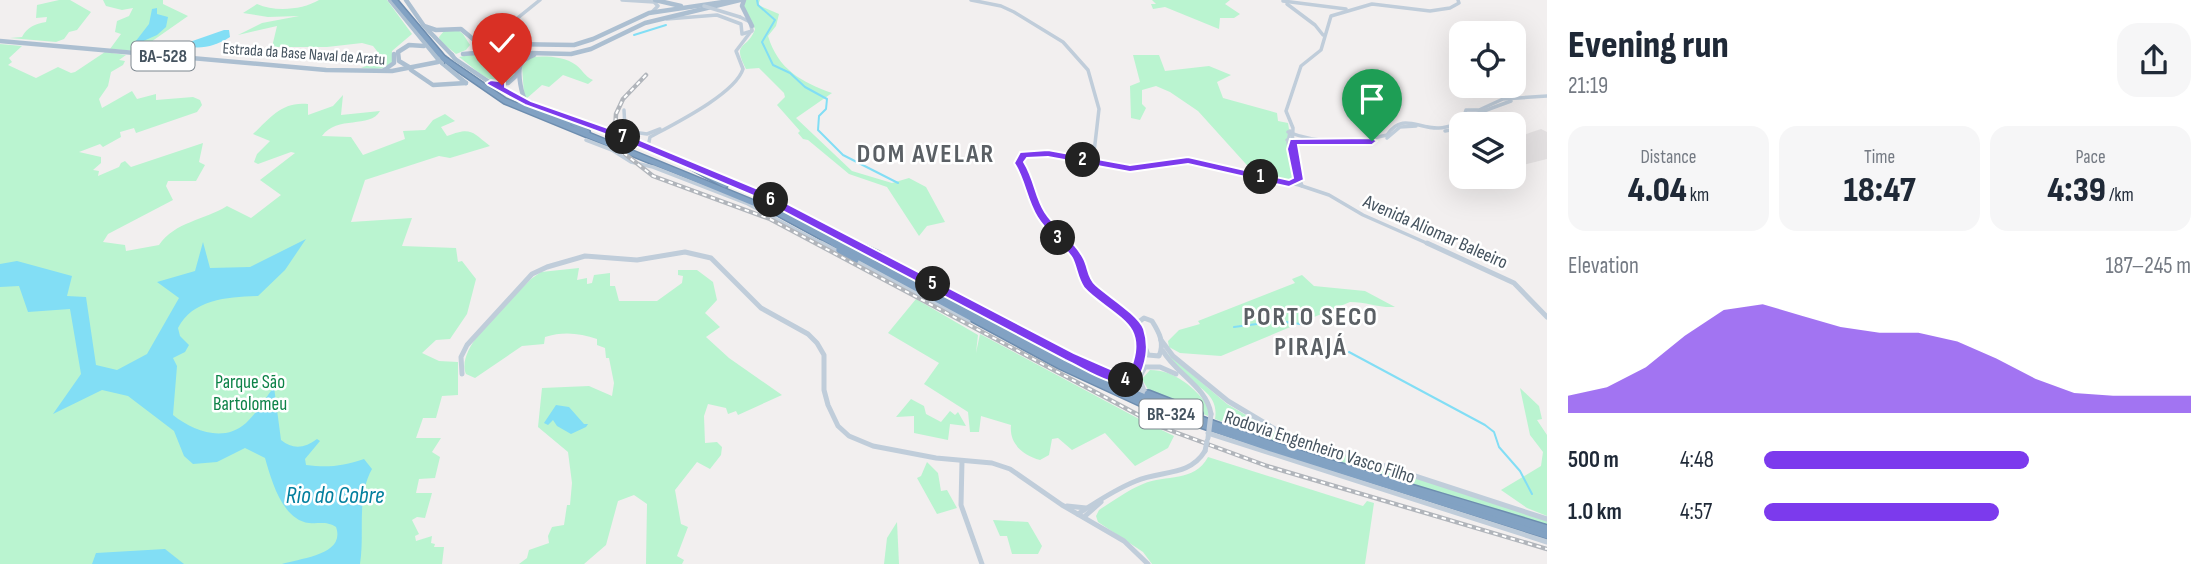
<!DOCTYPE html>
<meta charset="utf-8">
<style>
body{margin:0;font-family:"Sofia Sans Condensed",sans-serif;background:#f6f6f7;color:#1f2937;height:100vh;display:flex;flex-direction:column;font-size:26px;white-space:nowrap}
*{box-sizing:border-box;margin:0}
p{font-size:23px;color:#747a83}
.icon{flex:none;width:38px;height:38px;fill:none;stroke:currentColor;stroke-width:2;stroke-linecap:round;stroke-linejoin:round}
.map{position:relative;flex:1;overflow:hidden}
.drawer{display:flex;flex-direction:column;background:#fff;width:665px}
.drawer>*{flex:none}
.tools{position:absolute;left:1449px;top:21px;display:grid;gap:14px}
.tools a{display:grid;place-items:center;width:77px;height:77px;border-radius:14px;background:#fff;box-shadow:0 7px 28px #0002;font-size:35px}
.pin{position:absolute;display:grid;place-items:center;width:60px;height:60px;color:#fff;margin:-72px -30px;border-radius:50% 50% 50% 0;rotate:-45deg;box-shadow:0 0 7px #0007}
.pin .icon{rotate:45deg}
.km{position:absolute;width:35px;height:35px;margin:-18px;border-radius:50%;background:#222;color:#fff;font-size:19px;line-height:35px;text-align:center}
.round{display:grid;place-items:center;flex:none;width:74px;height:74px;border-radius:21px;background:#f6f6f7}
.headline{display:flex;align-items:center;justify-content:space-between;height:119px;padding:0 21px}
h1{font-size:38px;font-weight:800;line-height:52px}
.stats{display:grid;grid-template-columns:repeat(3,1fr);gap:10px;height:119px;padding:7px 21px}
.stats div{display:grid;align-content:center;border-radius:18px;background:#f6f6f7;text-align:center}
.stats b{font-size:35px;font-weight:800}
.stats small{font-size:19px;font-weight:400}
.stats p{font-size:19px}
.chart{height:196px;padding:14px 21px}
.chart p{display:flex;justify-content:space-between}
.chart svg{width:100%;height:126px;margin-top:7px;fill:#7c3aed;opacity:.7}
ul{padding:0 21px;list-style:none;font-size:23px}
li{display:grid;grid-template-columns:112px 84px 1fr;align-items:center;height:52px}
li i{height:18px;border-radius:9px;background:#7c3aed}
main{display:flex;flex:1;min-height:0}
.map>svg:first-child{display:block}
</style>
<main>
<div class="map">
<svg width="1547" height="564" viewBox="0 0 1547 564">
<rect width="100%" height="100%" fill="#f2efef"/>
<path fill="#e3e0e1" d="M1541 129 1547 132V159L1523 165 1514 159V138Z"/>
<g fill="#baf4d0">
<path d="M59 0H70L91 12 77 30 69 32 64 39 56 42 10 38 22 37C27 27 35 24 46 22L47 17 36 18 37 5Z"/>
<path d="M103 0H163V4L188 16 138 51 110 49 121 34 115 32 117 21 129 16 133 8 122 10 106 6Z"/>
<path d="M319 0H387L412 34 392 51V62C383 71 373 69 361 68L374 63 377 51 373 46 362 43 327 47H272L277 26 238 35 262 23 299 16 268 17 243 13 257 4C275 12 302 10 319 0Z"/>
<path d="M745 0H760L758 5 779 14 776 26 768 36C778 69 801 82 832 93L796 118 852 171 892 183 909 178 926 187 945 222 927 226 919 236 887 187 849 174 808 140 803 139 798 133 800 131 777 105 785 97 784 93 759 68 746 69C731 41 748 50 755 29L743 5Z"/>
<path d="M1152 0H1230L1225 4 1240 14 1234 18H1220L1219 29 1165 7 1153 9 1151 4H1156Z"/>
<path d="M458 30 463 34 470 45 466 50 456 54 440 41 439 37 444 31Z"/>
<path d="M0 44 22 46 9 58 12 62 8 65 36 78 58 67 71 73 75 72 105 52 126 55 119 60 125 61 123 65 111 72 108 86 99 99 102 108 132 91 137 99 156 94V100L193 97 200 100 202 105 197 112 136 133 134 128 120 132 121 137 103 147 100 144 79 152 101 157V163L93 170 99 171 98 176 119 167 121 163 125 161 131 167 203 143 199 162 205 165 196 181H168L166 186 173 200 108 234 103 242 125 245 126 251 159 245C176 221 203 221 227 206L251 218 281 195 260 180 295 153 291 152 258 164 254 162 257 154 270 141 253 134C270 118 282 101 308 104V115L333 106 343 95 341 115 380 111C370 129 337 115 322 136L351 137 363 155 405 139 403 131 425 130 433 120 445 114 455 121 441 127 447 136C471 127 471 131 490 146L450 158 439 156 365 180 351 222 412 218 402 246 456 248 458 262 462 261 476 279 467 314 450 339 436 340 422 353 439 361 458 362V395L442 396 436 418H423L416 438H441L432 452 440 457 435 478 419 479 416 493H432L425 518 417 517 412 520 419 534 415 536 416 541 432 536 431 543 435 544 434 547H444L442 564H0Z"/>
<path d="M486 52C503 55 515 57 515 77 495 92 476 69 459 57Z"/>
<path d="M1133 55H1159L1165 71 1209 66 1231 75 1217 82 1223 98 1277 113 1278 121 1288 123 1297 178 1289 182 1254 173 1198 111 1170 92 1156 86 1142 90V104L1146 108 1140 120 1131 118 1130 86 1140 82Z"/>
<path d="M531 57C545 56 564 56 576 65 583 70 584 76 593 80L588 84 563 75 549 87 542 85 526 99 524 95 522 66Z"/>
<path d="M579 268 577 280 587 278V284L592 283 594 275 610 273V286H615L619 301H657L682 283 683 276 678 275V270H697L713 282 717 300 705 313 720 327 706 337 729 358 782 395 738 415 736 411 728 414 726 408 708 404 704 416 705 443 717 442 722 447 721 455 710 469 697 462 675 490 681 524 688 527 677 556 684 560 682 564H646L647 504 634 495 618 501 606 545 584 564H519L527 558 529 550 549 543 548 536 552 527 564 525 567 505H570L572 483 568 452 538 427 542 388 589 386 612 396 614 383 609 358H606L605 348 597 345V339C580 333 563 331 545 337L544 344 522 346 475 378 466 374C454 347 514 297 531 279L541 272Z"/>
<path d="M1302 275 1314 286 1365 291 1395 307C1378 308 1367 302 1350 302L1221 356 1180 353 1169 347 1168 341 1179 330 1200 324 1198 321 1295 283 1292 279Z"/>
<path d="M916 299 978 335 976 353 980 334 1141 420 1174 436 1168 448 1135 466 1105 433 1072 450 1058 438 1052 439 1049 455 1040 460C1023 455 1009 444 1011 425L981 416 979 432H970L968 412 924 384 939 363 888 333Z"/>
<path d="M1167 353 1227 404 1280 435 1516 510 1547 521V526L1268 439 1215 419C1219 396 1201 389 1185 376 1178 370 1173 361 1167 353Z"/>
<path d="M1150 370C1175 370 1195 388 1209 407L1208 416 1150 393 1142 379Z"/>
<path d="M1520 388 1539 406 1542 419 1537 420 1547 435V516L1527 508 1501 490 1541 466 1543 452 1530 435Z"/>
<path d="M911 399 924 406 926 414 941 422 950 411 955 415 958 412 966 426 950 424 948 440 914 433V416L896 417Z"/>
<path d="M1208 457 1363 506 1367 501 1374 503 1365 564H1152L1143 552 1098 522 1096 516 1099 510C1113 501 1128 490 1143 484 1166 474 1194 483 1208 457Z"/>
<path d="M927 462 938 473 941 491 947 490 957 508 937 514 917 478 921 476Z"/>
<path d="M993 520 1028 522 1042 546 1038 554H1012L1007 536H1000Z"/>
<path d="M897 522 899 564H884L887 538Z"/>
</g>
<g fill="#82def5">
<path d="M157 8V14L168 17 166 27 157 35 132 46 149 24 152 9Z"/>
<path d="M224 30H229L230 37C214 47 199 50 181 45Z"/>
<path d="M306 239 285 270 258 296C228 297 193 299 178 328L180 336 189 345 185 352 173 358 177 366 173 415C193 431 224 443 246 423 257 413 265 398 274 387L281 440C293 450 305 448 317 439L320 441 305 459 306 465C328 468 343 466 364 459L372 469C356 497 365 533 360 564H282C300 558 346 555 336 527 326 521 320 524 309 523 282 520 271 479 265 458L245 448 217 462 193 464 184 456 174 431 128 396 102 390 53 414 81 374 70 309 28 312 19 286 0 287V264L17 261 72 276 67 296 86 297 96 365 117 370 147 354 179 298 157 282 195 271 203 242 210 268 250 267Z"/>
<path d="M556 405 569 407 584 424H588L586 427 571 434 557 426 553 420 548 425 544 423Z"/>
<path d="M165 549 184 564H92L96 553Z"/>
</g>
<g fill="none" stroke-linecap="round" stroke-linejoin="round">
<g stroke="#82def5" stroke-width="2">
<path d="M757 0 758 5 775 20 762 42 773 65 790 73 805 87 827 99 826 109 819 116 818 130 843 155 898 183"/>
<path d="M634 35 666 25"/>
<path d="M1234 327 1279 321 1307 325"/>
<path d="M1349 352 1485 425 1494 432 1499 447 1520 471 1532 494"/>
</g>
<defs>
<g id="highway-far1">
<path d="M394 0 443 58"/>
<path d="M447 61 505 101 778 213 837 245"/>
<path d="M520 103 568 124"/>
<path d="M568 120 587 132"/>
<path d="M687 164 725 185"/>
<path d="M757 199 846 245"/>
</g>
<g id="highway">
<path d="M834 243 1060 365 1151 407 1271 448 1547 535"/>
<path d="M843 243 872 258"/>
<path d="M854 244 878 255"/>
<path d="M840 250 855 260"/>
<path d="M891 268C977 315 1061 364 1152 401 1280 453 1415 488 1547 529"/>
<path d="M1148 394 1199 414"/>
</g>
</defs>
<use href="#highway-far1" stroke="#6d8daf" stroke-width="8"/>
<use href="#highway" stroke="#6d8daf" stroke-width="10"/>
<g stroke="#c0cdda" stroke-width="3.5">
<path d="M622 0 654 2 658 6 652 12"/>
<path d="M971 0 1001 6 1014 12 1063 42 1088 70 1099 109 1093 161"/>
<path d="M1283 1 1346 9"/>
<path d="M1287 4 1315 25 1323 35"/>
<path d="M667 19 717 15 741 24 742 34 752 31"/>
<path d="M501 43 494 41V37L540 0"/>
<path d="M624 110 625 128"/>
<path d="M571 120 625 138 690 165"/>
<path d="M1467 124 1473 115 1511 101"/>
<path d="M1290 131 1288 143 1302 186"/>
<path d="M1445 131 1461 128"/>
<path d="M633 132 647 134 660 129"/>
<path d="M1288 132C1318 144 1355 143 1387 135 1402 112 1418 129 1439 128 1447 128 1455 124 1462 122L1466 110H1479L1503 99 1547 96"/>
<path d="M1387 138 1400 127 1416 126"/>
<path d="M586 140 612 150 631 162 653 167 746 203 825 245"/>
<path d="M1287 140 1305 142"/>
<path d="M648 147 650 137C674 124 735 94 743 69L736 51 752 30 750 22 740 17"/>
<path d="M1292 149 1293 128 1286 111 1301 66 1321 50 1331 16 1372 4 1430 11 1450 8 1459 3 1458 0"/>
<path d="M701 169 759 194 858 244"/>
<path d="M1065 245 1038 210 1029 178 1019 162 1023 155 1048 154 1130 168 1188 161 1299 185 1329 195 1363 215 1431 245"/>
</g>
<g stroke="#c0cdda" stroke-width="5">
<path d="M821 243 840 253"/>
<path d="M1063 243 1078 259 1087 283 1137 327"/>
<path d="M1427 243 1514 283 1547 317"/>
<path d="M878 255 1148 394"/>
<path d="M854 260 968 321"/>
<path d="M1144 318 1152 321C1159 332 1165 343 1159 356L1148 355 1136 324Z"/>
<path d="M1161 340 1173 356 1228 401 1280 432 1547 519"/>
<path d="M1163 351C1176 374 1207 387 1211 414"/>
<path d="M462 374 461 357 467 345 532 274 547 267 585 256 637 260 685 252 711 258 761 308 808 334 817 343 824 355V390L828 405 838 426 849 436 873 446 936 458 992 463 1010 469 1062 505 1124 541 1148 564"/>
<path d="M1120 380 1134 377 1142 346"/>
<path d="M1144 391 1139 378 1145 367H1160L1176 374"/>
<path d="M1208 433 1547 542"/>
<path d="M962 461 961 505 982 564"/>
<path d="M1067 506 1086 508"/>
<path d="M1078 514C1096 502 1116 489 1136 481 1161 470 1189 477 1205 451"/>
<path d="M1084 517 1101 502"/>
</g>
<g stroke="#acbfd1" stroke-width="4.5">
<path d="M390 0 438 59"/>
<path d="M406 0 424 26 452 55"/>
<path d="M655 0 681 6"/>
<path d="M744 0 742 6 752 26"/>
<path d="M424 26 436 30 461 29 479 44 488 45"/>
<path d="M0 41 326 70 392 71 438 62"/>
<path d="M482 48 505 44 574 45 593 39 649 13 730 1"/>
<path d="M463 54 490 52 571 54 591 49 645 23 740 0"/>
<path d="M455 59 498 88 562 116"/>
<path d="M442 63 466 83"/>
<path d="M409 67 399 61 398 52 409 45 424 46"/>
<path d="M384 70 394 63V54"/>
<path d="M411 70 433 85 466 83"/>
<path d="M495 84 508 83 517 75 514 61 504 52"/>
<path d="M526 101C521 94 518 75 520 66 522 60 529 57 534 55"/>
</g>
<use href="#highway-far1" stroke="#82a2c3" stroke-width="5"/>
<use href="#highway" stroke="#82a2c3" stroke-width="7"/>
<defs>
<path id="rail" d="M646 75 623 99 616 114 615 130 625 154 653 176 770 219 1161 427 1267 466 1547 549"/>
</defs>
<use href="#rail" stroke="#b1b5bb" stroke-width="4.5"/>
<use href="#rail" stroke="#fff" stroke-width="2" stroke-dasharray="4.5" stroke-linecap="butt"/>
<defs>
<path id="highway-bridge" d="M443 58 447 61"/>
</defs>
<use href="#highway-bridge" stroke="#6d8daf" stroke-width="8" stroke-linecap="butt"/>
<path stroke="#c0cdda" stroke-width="3.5" d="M704 6 740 17"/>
<g stroke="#c0cdda" stroke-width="5">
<path d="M1208 438 1211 414"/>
<path d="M1205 451 1207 441"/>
</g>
<g stroke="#acbfd1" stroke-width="4.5">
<path d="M452 55 455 59"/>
<path d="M438 59 442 63"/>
</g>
<use href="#highway-bridge" stroke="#82a2c3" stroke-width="5"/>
</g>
<path fill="#7c3aed" stroke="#fff" stroke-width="2" d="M491 80 505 82V87L531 101 628 135 763 191 1074 353 1124 375 1129 373C1134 360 1139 345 1132 331 1124 316 1096 302 1084 288 1077 278 1077 268 1072 258 1062 243 1046 232 1037 217 1026 199 1025 180 1014 163L1020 152 1048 150 1130 165 1188 157 1289 180 1293 178 1287 149 1290 139 1372 138 1377 141 1372 145H1298L1304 180 1289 187 1188 164 1130 172 1048 157 1027 158 1024 162C1035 180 1035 196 1045 212 1055 228 1074 240 1083 257 1089 267 1087 277 1096 285 1108 296 1139 315 1144 329 1150 348 1146 363 1138 381 1112 390 1089 371 1065 360L756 197 621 140 525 105 488 85 486 83Z"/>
<g text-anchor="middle" stroke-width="5" stroke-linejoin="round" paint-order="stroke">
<g font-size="16" fill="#45535f" stroke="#fff">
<text transform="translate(304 53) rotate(4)" y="6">Estrada da Base Naval de Aratu</text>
</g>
<g fill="#fff" stroke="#7d878f" stroke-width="2">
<rect x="131.5" y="41.5" width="63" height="29" rx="5"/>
<rect x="1139.5" y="399.5" width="63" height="29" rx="5"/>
</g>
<g font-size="18" font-weight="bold" fill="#45535f">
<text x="163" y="62">BA-528</text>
<text x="1171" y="420">BR-324</text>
</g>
<g font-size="19" fill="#45535f" stroke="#fff">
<text transform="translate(1436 231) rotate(24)" y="7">Avenida Aliomar Baleeiro</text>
<text transform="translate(1320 446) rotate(18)" y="7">Rodovia Engenheiro Vasco Filho</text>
</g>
<g font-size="19" fill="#0e8348" stroke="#fff">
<text x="250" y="388">Parque São<tspan x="250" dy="22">Bartolomeu</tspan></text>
</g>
<g font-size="24" font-style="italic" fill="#037f9e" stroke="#fff">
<text x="335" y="503">Rio do Cobre</text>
</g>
<g font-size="26" font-weight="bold" letter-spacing="2" fill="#5b6065" stroke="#fff">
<text x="926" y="162">DOM AVELAR</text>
<text x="1311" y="325">PORTO SECO<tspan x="1311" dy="30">PIRAJÁ</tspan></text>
</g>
</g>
</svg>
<div class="tools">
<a><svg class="icon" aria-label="locate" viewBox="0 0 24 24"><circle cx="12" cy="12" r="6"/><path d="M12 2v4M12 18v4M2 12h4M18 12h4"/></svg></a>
<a><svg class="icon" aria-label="layers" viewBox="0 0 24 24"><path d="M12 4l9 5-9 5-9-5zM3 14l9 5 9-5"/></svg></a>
</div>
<div class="pin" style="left:1372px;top:141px;background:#1e9e55"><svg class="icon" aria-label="arrive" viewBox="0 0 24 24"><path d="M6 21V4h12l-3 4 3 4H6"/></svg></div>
<div class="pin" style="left:502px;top:85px;background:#d93025"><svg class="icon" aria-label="check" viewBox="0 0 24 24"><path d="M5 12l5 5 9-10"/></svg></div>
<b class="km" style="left:1261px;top:177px">1</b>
<b class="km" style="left:1083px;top:160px">2</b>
<b class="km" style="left:1058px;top:238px">3</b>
<b class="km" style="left:1126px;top:380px">4</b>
<b class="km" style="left:933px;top:284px">5</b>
<b class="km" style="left:771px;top:200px">6</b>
<b class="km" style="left:623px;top:137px">7</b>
</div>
<section class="drawer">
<div class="headline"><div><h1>Evening run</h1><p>21:19</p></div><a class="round"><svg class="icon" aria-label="share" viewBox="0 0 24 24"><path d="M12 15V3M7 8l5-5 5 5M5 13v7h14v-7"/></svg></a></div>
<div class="stats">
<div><p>Distance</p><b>4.04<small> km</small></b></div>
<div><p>Time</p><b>18:47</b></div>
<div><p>Pace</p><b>4:39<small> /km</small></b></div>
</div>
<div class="chart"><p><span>Elevation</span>187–245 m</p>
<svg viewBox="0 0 160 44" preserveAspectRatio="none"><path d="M0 44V38L10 35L20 28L30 17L40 8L50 6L60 10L70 14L80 16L90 16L100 19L110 25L120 32L130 37L140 38L150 38L160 38V44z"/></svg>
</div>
<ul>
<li><b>500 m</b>4:48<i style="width:62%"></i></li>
<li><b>1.0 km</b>4:57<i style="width:55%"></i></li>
</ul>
</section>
</main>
